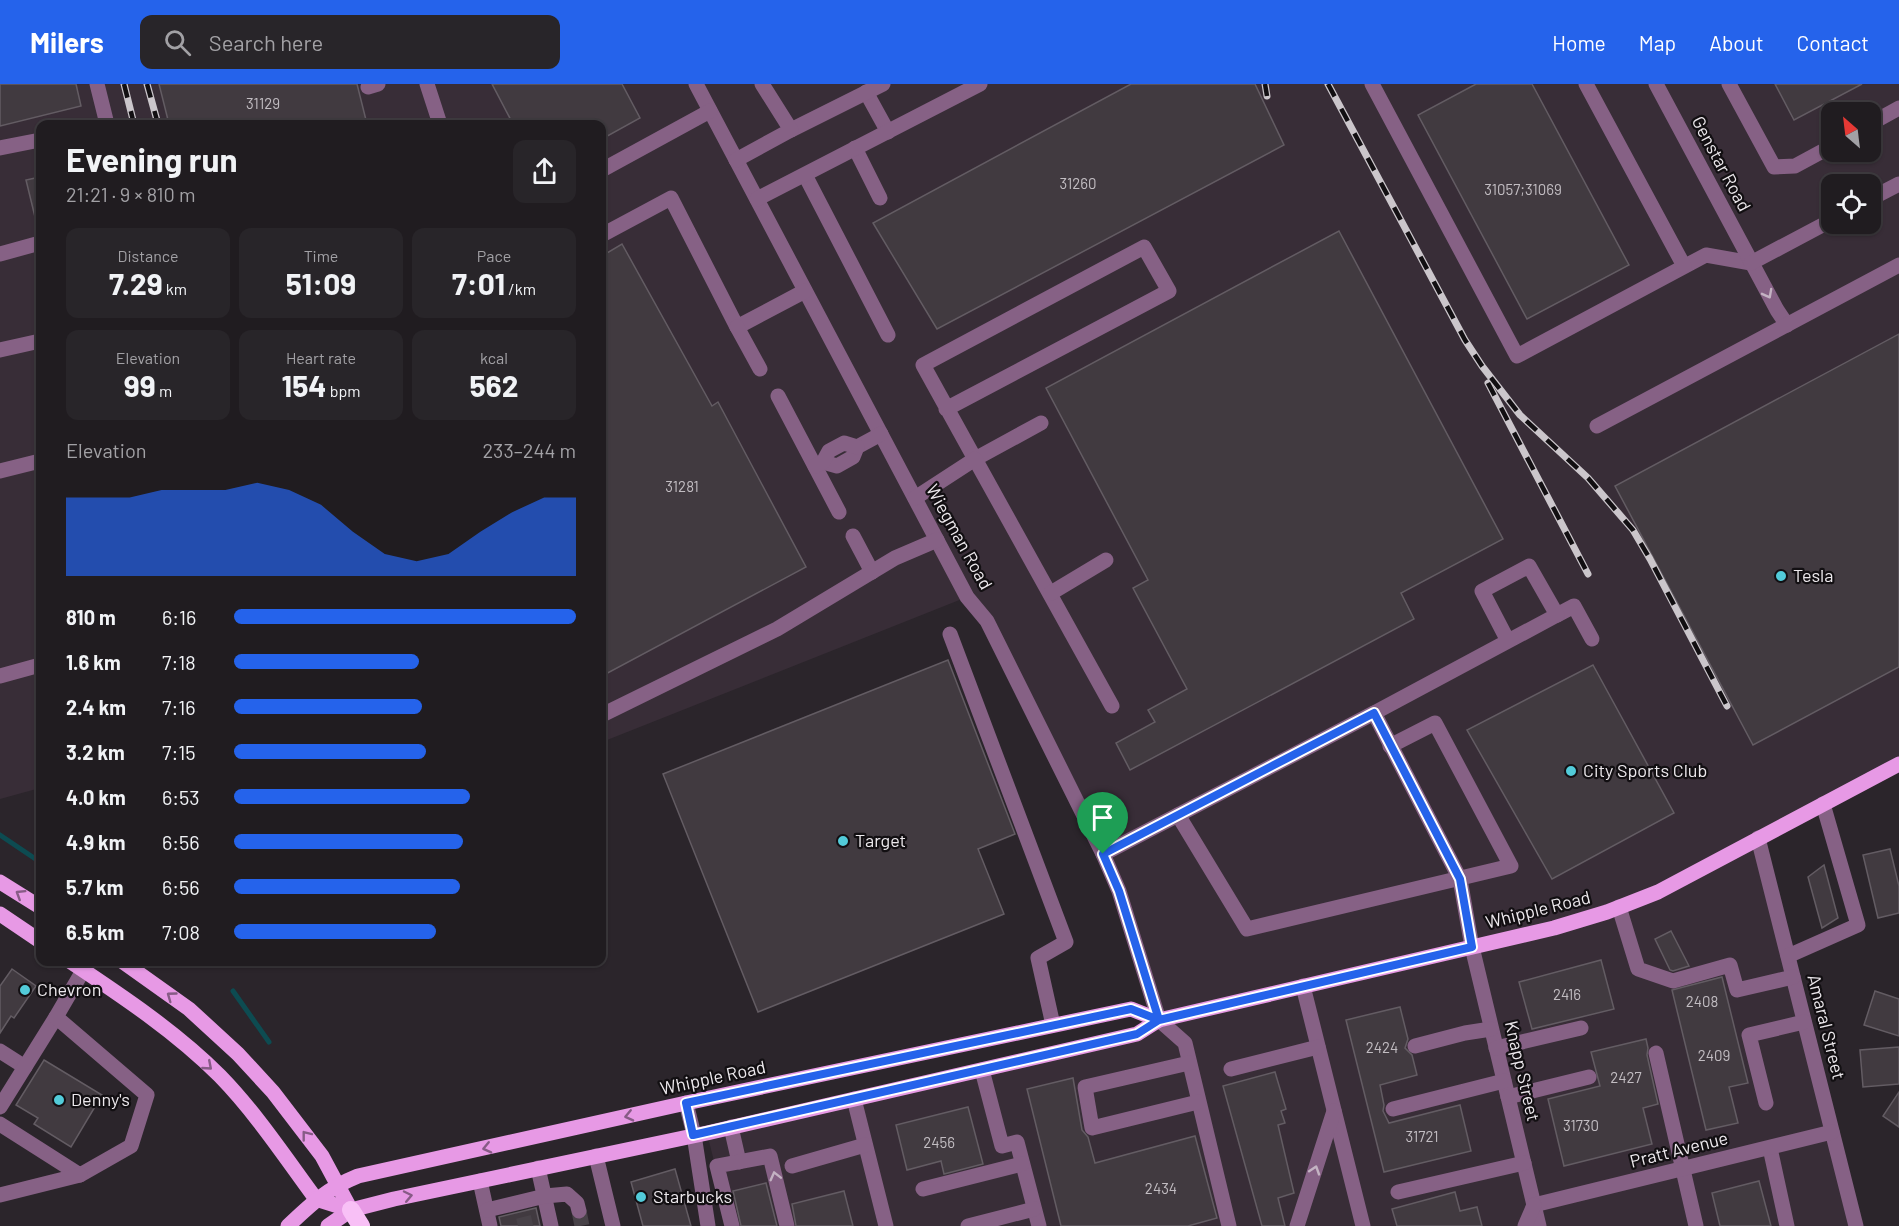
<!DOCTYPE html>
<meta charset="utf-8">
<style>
body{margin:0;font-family:Barlow,sans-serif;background:#282529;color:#f1f3f6;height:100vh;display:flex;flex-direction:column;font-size:22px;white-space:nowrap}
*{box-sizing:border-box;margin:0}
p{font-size:20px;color:#a2a1a5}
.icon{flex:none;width:33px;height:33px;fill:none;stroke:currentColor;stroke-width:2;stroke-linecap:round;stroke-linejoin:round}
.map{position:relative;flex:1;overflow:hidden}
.details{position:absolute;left:36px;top:36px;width:570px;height:846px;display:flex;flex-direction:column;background:#201c20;border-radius:12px;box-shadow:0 2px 4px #0004,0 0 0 2px #3d3a3e}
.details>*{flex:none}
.needle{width:39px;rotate:332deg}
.fabs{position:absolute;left:1821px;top:18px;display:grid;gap:12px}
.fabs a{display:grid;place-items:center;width:60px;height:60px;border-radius:12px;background:#201c20;box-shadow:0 2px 4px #0004,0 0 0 2px #3d3a3e;font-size:30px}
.pin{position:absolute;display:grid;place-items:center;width:51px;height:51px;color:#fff;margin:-62px -26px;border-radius:50% 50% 50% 0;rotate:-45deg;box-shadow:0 0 6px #0007}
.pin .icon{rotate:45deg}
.round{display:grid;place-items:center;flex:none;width:63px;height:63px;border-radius:12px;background:#282529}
.summary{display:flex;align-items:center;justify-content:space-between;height:102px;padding:0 30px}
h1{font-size:33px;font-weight:700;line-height:45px}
.figures{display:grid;grid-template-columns:repeat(3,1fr);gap:9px;height:102px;padding:6px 30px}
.figures div{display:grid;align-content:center;border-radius:12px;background:#282529;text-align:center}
.figures b{font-size:30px;font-weight:700}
.figures small{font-size:16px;font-weight:400}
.figures p{font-size:16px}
.chart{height:168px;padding:12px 30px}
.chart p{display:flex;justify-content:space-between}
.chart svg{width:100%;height:108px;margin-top:6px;fill:#2563eb;opacity:.7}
ul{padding:0 30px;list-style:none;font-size:20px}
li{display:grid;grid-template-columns:96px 72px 1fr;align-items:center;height:45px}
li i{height:15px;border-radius:8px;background:#2563eb}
header{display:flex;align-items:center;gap:36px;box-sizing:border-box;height:84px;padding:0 30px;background:#2563eb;color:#fff}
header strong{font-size:28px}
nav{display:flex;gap:33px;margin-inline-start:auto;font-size:21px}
.search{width:420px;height:54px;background:#282529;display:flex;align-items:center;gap:15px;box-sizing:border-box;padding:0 21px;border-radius:12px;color:#a2a1a5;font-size:22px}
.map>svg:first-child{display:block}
</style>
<header>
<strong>Milers</strong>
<div class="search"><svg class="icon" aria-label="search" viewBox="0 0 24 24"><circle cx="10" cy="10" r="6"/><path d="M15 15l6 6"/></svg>Search here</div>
<nav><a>Home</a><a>Map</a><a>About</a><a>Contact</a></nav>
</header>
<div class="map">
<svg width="1899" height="1142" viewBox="0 0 1899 1142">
<rect width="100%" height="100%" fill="#2b252b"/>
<path fill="#382d37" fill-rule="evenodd" d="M0 0H1899V680L1758 755 1856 1142H730L707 1049 1137 950 1159 936 1119 807 967 513 602 658V40H40V704L0 715ZM1832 28H1870V68H1832ZM1832 100H1870V140H1832Z"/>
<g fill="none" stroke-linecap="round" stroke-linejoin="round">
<g stroke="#0d4b51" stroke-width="5">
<path d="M0 751 40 778"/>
<path d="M192 878 195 880"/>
<path d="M233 907 269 958"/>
</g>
</g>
<g fill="#413a40" stroke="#635c63" stroke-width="1.5">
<path d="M0 0H76L81 22 0 42Z"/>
<path d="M159 0H357L367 40H169Z"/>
<path d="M492 0H622L640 34 602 55V40H513Z"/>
<path d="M1131 0H1255L1284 61 937 245 873 139Z"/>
<path d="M1476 0H1532L1629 181 1527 235 1418 31Z"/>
<path d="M1775 0H1862L1794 36Z"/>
<path d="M40 93V136L36 137 26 96Z"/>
<path d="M1339 147 1503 455 1401 509 1414 535 1130 686 1116 659 1155 638 1148 626 1187 605 1133 504 1148 496 1046 304Z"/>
<path d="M622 160 712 322 718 318 806 483 602 592V172Z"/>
<path d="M1899 250V583L1753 661 1615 402Z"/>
<path d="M948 576 1015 750 978 765 1004 830 758 928 663 690Z"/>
<path d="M1593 581 1674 729 1552 795 1467 646Z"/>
<path d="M1890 765 1899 802V829L1878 834 1863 771Z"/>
<path d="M1824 781 1838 834 1822 844 1808 793Z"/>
<path d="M1671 847 1689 882 1673 887 1670 886 1655 855Z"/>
<path d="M1601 876 1614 925 1532 945 1519 898Z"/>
<path d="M12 885 36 902 14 934 11 932 0 949V902Z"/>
<path d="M1722 893 1748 999 1729 1003 1738 1039 1706 1046 1672 906Z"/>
<path d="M1875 907 1899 915V952L1864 941Z"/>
<path d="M1400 923 1408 955 1405 964 1412 971 1417 991 1380 1001 1384 1021 1383 1027 1389 1039 1460 1021 1471 1067 1384 1088 1346 936Z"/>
<path d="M1646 955 1648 964 1647 971 1658 1020 1643 1024 1652 1060 1564 1082 1548 1015 1600 1002 1591 968Z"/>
<path d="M1899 963V1000L1863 1003 1860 966Z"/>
<path d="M44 976 102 1011 71 1063 34 1040 38 1034 16 1021Z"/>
<path d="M1275 988 1286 1025 1281 1027 1285 1039 1278 1041 1294 1109 1278 1114 1285 1142H1262L1223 1002Z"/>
<path d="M1073 994 1082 1046 1088 1053 1095 1079 1195 1052 1217 1134 1188 1142H1061L1027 1005Z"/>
<path d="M1899 1008V1043L1883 1032Z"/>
<path d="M968 1023 983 1080 944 1090 941 1077 907 1086 896 1041Z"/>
<path d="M675 1085 691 1142H643L631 1098Z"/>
<path d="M1759 1097 1771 1142H1720L1712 1109Z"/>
<path d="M766 1099 777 1142H741L733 1107Z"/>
<path d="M844 1107 853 1142H796L792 1120Z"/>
<path d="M1455 1108 1460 1127 1477 1123 1482 1142H1397L1392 1125Z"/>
<path d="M536 1124 540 1142H501L499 1133Z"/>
</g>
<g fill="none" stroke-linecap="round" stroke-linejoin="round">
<g stroke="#484248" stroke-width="15" stroke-dasharray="15 8" stroke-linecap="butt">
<path d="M579 1127 582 1142"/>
<path d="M518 1142 538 1137"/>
</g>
<g stroke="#866185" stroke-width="15">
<path d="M97 0 107 40H105"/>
<path d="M427 0 440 40"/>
<path d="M696 0 967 513 987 537 1103 770 1119 807 1159 936 1185 959 1229 1142"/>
<path d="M1372 0 1517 272 1706 171 1751 179"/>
<path d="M1586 0 1684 182"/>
<path d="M1656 0 1777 226 1787 241"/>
<path d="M1729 0 1774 83 1795 82 1832 62"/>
<path d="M368 3 378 0"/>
<path d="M866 8 888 48"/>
<path d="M1870 40 1899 24"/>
<path d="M791 46 883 0"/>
<path d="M0 64 40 56"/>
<path d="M855 64 880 114"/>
<path d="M736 76 791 46 762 0"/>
<path d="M602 86 710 27"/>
<path d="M805 91 888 251"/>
<path d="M757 115 980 0"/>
<path d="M1870 115 1899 100"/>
<path d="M602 151 671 114 737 243 805 207"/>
<path d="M0 170 40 159"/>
<path d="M1751 179 1832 136"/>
<path d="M737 243 760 285"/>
<path d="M0 266 40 257"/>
<path d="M778 312 839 428"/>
<path d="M946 325 1169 207 1144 163 923 281 975 375 1041 339"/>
<path d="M1597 342 1899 181"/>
<path d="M823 378 837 382 853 373 857 363 881 350"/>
<path d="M815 382 823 378 829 367 844 359 857 363"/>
<path d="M0 387 40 377"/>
<path d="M915 414 975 375 1112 622"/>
<path d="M853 452 872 488"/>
<path d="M1051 509 1106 476"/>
<path d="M1557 531 1574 522 1592 555"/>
<path d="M950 550 1066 858 1038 874 1053 941"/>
<path d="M1508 557 1482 507 1529 482 1557 531 1374 629 1460 795 1472 863 1539 1142"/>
<path d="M0 592 40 581"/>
<path d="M602 631 777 545 895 474 937 456"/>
<path d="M1178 731 1247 845 1511 782 1435 639 1390 662"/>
<path d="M1758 754 1856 1142"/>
<path d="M1103 770 1374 629"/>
<path d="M1619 823 1638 885 1673 897 1730 881 1737 906 1793 893"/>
<path d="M1788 872 1858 841 1823 720"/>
<path d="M1303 902 1363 1142"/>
<path d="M1415 962 1465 949 1491 945"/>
<path d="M1496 964 1581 944"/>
<path d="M0 967 25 983"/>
<path d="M1656 969 1696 1142"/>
<path d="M1189 979 1085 1003 1092 1044 1198 1018"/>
<path d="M1231 985 1318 963"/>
<path d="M982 986 1002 1062 1017 1058 1039 1142"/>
<path d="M1508 1013 1589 993"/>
<path d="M854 1015 886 1142"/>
<path d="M686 1019 694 1051 708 1142"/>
<path d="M1766 1019 1749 951 1804 938"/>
<path d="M0 1023 56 933"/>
<path d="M1393 1025 1504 997"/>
<path d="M0 1040 80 1091 131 1062 147 1011 56 933 88 878"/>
<path d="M731 1043 739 1078"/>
<path d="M1770 1064 1787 1142"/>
<path d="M596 1072 613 1142"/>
<path d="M792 1082 865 1061"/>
<path d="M538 1084 551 1142"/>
<path d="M480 1097 490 1142"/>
<path d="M923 1105 1022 1080"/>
<path d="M1398 1108 1524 1079"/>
<path d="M0 1111 80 1091"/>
<path d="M1534 1121 1832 1048"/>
<path d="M487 1126 545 1112 567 1110 577 1119 579 1127"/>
<path d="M732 1142 717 1082 770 1072 787 1142"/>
<path d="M968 1142 1034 1125"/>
<path d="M1297 1142 1334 1027"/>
<path d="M1525 1142 1534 1121"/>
</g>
<g stroke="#e799e5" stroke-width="15">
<path d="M0 798 40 823"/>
<path d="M0 830 40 857"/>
<path d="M71 878C122 912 176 948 220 992 256 1029 285 1073 316 1115"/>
<path d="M123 878 189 925 238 970 273 1008 322 1072 351 1126"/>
<path d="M316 1115 351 1126"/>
<path d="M288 1142C311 1120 328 1104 358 1092L686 1019 1131 925 1159 936"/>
<path d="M328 1142 351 1126 394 1115 707 1049 1137 950 1159 936 1554 844 1607 828 1658 808 1899 680"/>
</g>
<path stroke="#f8c0f6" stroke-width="18" d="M351 1126 361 1142"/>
<defs>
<g id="rail">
<path d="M124 0 134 40"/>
<path d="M147 0 158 40"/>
<path d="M1265 0 1267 12"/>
<path d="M1328 0 1465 256 1482 282 1520 331 1588 394 1633 446 1650 475 1727 622"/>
<path d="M1488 299 1588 490"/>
</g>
</defs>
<use href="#rail" stroke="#cbc6cb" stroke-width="7"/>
<use href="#rail" stroke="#120f12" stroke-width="4.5" stroke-dasharray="14" stroke-linecap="butt"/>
</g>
<defs><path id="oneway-chevron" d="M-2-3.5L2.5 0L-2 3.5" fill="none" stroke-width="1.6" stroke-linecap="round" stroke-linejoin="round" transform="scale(1.5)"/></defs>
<g stroke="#c4b3c3">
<use href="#oneway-chevron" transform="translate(1768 210) rotate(62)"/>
<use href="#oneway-chevron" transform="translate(1315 1086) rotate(-72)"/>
<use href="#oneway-chevron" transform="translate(775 1092) rotate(-104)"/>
</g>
<g stroke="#875b86">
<use href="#oneway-chevron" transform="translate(20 810) rotate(-148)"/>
<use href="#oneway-chevron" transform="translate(171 912) rotate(-144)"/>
<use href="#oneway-chevron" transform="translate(208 982) rotate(41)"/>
<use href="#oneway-chevron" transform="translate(629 1032) rotate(167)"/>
<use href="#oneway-chevron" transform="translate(306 1051) rotate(-128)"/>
<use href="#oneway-chevron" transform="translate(487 1064) rotate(167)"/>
<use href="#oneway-chevron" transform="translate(408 1112) rotate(-12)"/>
</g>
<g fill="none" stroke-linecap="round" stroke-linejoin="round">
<defs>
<path id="route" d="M1103 770 1119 807 1159 936 1137 950 693 1051 686 1019 1131 925 1159 936 1472 863 1460 795 1374 629 1103 770"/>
</defs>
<use href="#route" stroke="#fff" stroke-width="12"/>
<use href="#route" stroke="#2563eb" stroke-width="8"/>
</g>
<g fill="#52cbd9" stroke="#120f12" stroke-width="2">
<circle cx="1781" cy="492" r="6"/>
<circle cx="1571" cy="687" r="6"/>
<circle cx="843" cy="757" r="6"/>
<circle cx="25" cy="906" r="6"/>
<circle cx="59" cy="1016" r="6"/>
<circle cx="641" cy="1113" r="6"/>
</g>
<g text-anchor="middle" stroke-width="4.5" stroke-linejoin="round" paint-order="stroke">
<g font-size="15" fill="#c2bdc2">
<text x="263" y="25">31129</text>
<text x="1078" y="105">31260</text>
<text x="1523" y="111">31057;31069</text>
<text x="682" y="408">31281</text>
<text x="1567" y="916">2416</text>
<text x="1702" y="923">2408</text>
<text x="1382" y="969">2424</text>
<text x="1714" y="977">2409</text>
<text x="1626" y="999">2427</text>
<text x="1581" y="1047">31730</text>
<text x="1422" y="1058">31721</text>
<text x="939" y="1064">2456</text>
<text x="1161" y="1110">2434</text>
</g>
<g font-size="18" fill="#ede9ed" stroke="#120f12">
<text transform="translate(1721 80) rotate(62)" y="6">Genstar Road</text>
<text transform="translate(959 453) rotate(61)" y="6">Wiegman Road</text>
<text transform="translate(1538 826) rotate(-14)" y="6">Whipple Road</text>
<text transform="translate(1826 943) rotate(76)" y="6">Amaral Street</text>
<text transform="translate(1522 987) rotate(77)" y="6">Knapp Street</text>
<text transform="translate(713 994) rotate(-12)" y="6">Whipple Road</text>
<text transform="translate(1679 1066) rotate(-14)" y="6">Pratt Avenue</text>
</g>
<g font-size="18" fill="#ede9ed" stroke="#120f12" text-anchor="start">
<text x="1793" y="498">Tesla</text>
<text x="1583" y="693">City Sports Club</text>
<text x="855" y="763">Target</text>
<text x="37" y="912">Chevron</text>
<text x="71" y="1022">Denny's</text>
<text x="653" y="1119">Starbucks</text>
</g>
</g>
</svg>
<div class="fabs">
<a><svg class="needle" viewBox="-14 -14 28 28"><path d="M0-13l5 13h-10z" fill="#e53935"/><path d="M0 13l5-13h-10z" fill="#a2a1a5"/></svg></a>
<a><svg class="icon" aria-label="locate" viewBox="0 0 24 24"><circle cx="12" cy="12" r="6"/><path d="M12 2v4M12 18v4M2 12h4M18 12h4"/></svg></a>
</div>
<div class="pin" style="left:1103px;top:770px;background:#1e9e55"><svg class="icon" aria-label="arrive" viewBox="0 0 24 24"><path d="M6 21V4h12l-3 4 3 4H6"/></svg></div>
<section class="details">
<div class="summary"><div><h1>Evening run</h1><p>21:21 · 9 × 810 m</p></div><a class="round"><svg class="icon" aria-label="share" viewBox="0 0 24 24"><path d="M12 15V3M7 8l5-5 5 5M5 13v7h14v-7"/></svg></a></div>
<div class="figures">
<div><p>Distance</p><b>7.29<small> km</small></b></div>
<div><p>Time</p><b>51:09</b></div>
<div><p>Pace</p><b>7:01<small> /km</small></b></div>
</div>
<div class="figures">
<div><p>Elevation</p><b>99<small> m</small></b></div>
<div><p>Heart rate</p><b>154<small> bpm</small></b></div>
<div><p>kcal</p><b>562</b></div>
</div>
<div class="chart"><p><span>Elevation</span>233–244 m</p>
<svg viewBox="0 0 160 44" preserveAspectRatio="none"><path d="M0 44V12L10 12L20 12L30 9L40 9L50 9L60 6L70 9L80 15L90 26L100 35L110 38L120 35L130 26L140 18L150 12L160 12V44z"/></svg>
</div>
<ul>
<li><b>810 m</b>6:16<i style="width:100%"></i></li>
<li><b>1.6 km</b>7:18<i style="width:54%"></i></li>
<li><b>2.4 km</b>7:16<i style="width:55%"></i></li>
<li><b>3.2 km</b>7:15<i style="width:56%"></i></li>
<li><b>4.0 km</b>6:53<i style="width:69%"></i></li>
<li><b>4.9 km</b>6:56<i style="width:67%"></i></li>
<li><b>5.7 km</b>6:56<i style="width:66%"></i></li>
<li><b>6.5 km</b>7:08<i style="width:59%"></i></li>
</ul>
</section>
</div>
